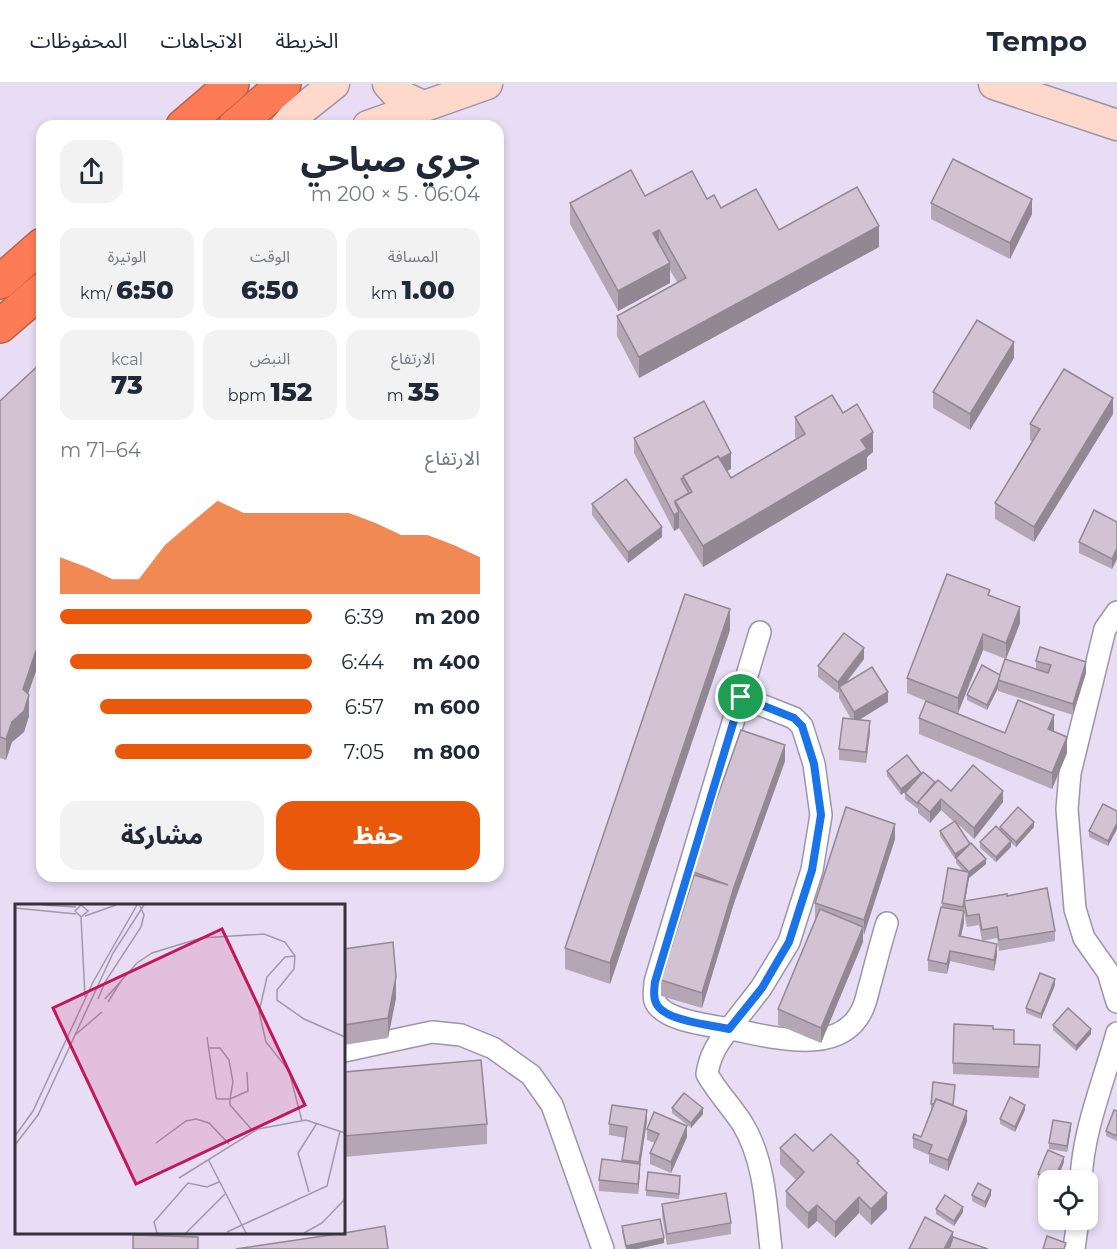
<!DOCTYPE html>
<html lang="ar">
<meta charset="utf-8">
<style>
body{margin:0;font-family:Montserrat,"Noto Sans Arabic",sans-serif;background:#f2f2f3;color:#1f2937;direction:rtl;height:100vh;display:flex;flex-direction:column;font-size:22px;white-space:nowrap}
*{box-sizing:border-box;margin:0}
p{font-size:20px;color:#747a83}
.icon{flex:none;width:33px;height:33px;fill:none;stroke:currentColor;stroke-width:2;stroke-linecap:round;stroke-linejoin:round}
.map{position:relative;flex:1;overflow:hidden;direction:ltr}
.sheet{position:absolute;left:36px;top:36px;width:468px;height:762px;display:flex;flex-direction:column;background:#fff;border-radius:18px;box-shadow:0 3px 9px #0003;direction:rtl}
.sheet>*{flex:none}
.buttons{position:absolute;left:1038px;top:1086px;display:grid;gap:12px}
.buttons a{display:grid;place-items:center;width:60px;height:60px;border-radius:12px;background:#fff;box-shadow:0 3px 9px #0003;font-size:30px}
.pin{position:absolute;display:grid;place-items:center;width:51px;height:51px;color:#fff;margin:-26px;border:3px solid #fff;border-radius:50%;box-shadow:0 2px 6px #0007}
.round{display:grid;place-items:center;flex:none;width:63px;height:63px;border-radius:18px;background:#f2f2f3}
.summary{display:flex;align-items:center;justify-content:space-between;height:102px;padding:0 24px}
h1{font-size:33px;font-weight:800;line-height:45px}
.figures{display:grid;grid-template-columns:repeat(3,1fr);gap:9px;height:102px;padding:6px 24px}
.figures div{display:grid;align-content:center;border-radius:15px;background:#f2f2f3;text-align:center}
.figures b{font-size:26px;font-weight:800}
.figures small{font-size:16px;font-weight:400}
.figures p{font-size:16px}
.chart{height:168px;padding:12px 24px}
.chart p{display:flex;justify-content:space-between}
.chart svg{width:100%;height:108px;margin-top:6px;fill:#ea580c;opacity:.7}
.action{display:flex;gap:12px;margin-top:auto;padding:12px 24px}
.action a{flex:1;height:69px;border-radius:18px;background:#ea580c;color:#fff;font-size:24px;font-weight:800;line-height:69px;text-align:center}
.action a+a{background:#f2f2f3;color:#1f2937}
ul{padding:0 24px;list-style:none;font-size:20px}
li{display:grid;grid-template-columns:96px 72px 1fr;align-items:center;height:45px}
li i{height:15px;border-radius:8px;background:#ea580c}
header{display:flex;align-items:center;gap:36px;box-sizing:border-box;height:84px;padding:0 30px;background:#fff;border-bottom:2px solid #e0e1e3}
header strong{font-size:28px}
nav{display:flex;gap:33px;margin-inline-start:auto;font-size:21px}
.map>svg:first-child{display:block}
</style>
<header>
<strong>Tempo</strong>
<nav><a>الخريطة</a><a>الاتجاهات</a><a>المحفوظات</a></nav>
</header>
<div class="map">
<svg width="1117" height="1165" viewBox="0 0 1117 1165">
<rect width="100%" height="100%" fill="#e8ddf4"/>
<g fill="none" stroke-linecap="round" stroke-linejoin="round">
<defs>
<g id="street">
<path d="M1117 528 1105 545 1070 689 1067 725 1075 825 1084 854 1108 888 1117 918"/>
<path d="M741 613 794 634 802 642 814 680 821 731 812 786 789 858 761 904 729 945C710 941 663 937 655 917 653 911 655 905 655 898L760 548"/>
<path d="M344 967 432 948 461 951 493 964 531 991 552 1021 603 1165"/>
<path d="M1081 1096C1083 1046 1104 997 1117 949"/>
<path d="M771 1165C766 1123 765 1076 742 1039 731 1022 717 1008 707 990 710 971 717 960 729 945 771 952 841 975 863 924 867 915 868 906 871 897 876 878 881 858 887 839"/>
<path d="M1074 1165 1078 1136"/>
</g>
<g id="secondary">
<path d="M388 0 397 10 423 22"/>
<path d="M994 0 1117 41"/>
<path d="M286 42 295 31 334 0"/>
<path d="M368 42 487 0"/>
</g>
<g id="highway">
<path d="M183 42 232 0"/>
<path d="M235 42 284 0"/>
<path d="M0 198 42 161"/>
<path d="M0 242 42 206"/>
</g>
</defs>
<use href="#street" stroke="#9e94a9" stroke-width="24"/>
<use href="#secondary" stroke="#9e94a9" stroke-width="33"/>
<use href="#highway" stroke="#b8624c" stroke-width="36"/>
<use href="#street" stroke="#fff" stroke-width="21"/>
<use href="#secondary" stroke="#ffd8cc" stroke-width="30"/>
<use href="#highway" stroke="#fe7c55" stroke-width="33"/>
</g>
<g fill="#b5a6b6" fill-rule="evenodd">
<path d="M645 112 707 115 721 124 779 146 879 163 639 294 617 252V232L677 198 670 186V199L618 227 570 140V119Z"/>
<path d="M931 119 1032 130 1010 175 931 135Z"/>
<path d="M1014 274 970 346 933 324V308Z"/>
<path d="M42 278V569L28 610 29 632 24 648 12 658 6 676 0 674V317Z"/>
<path d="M843 329 873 368 867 373V385L703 483 679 444 674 447 634 369V354L731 385 727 387 731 394 796 355 795 354V333Z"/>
<path d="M1113 330 1034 458 995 435V419L1032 357 1030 356V340Z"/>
<path d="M592 420 662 453 628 479 592 431Z"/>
<path d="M1117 438V475L1112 485 1079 469V458Z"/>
<path d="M990 511 1020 539 1006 575 983 566 958 629 1005 649 1054 648 1067 669 1052 705 919 650V634L926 617 907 609V594Z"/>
<path d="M730 546 610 900 565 885V864Z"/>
<path d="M864 575 846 599 888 618 859 636 870 648 866 679 839 676V665L851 635 839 614V608L838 609 818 593V582Z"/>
<path d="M1036 577 1086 589 1073 631 998 607V604L987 626 967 616V611L1000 591 1036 585Z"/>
<path d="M785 677 734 819 702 924 661 912V896L691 799V787Z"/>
<path d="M887 687 921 689 951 707 1003 718 974 755 958 740 970 760 986 780 969 794 965 817 1007 812 1055 847V857L999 867 997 854 982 857 997 871 994 887 950 877 947 890 928 887V876L942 823V819L963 787 956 779V774L955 775 940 752V747L954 738 941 726 930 739 918 729V725L905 715V709L910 703 901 711 887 692ZM964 821V828L967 843 979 841 982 857 961 852 964 838 963 827Z"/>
<path d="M1117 727V745L1108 762 1089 753V747Z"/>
<path d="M1000 743H1034L1016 763 1011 759V763L996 778 980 764V758L1000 747Z"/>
<path d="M895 755 863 851V858L821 959 778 941V925L816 836 815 835V819Z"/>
<path d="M344 865 396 914 388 954 344 961Z"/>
<path d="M1055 901 1041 935 1026 929V924Z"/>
<path d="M1053 941 1091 950 1076 967 1053 946Z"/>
<path d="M993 945 1014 960 1040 961 1039 994 953 990V979Z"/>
<path d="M344 988 487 1040V1060L344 1073Z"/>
<path d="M955 1007 953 1021 967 1037 948 1087 929 1079V1071L913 1064V1054L921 1053 932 1025H931V1020Z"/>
<path d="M672 1024 703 1030 691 1044 672 1029Z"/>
<path d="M1025 1026 1015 1048 1000 1040V1035Z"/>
<path d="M1117 1027V1057L1106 1052V1047Z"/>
<path d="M647 1037 640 1080 638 1110 599 1107V1096L622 1078 626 1054 609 1051V1040Z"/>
<path d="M1071 1044 1067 1068 1049 1065V1059Z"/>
<path d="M647 1045 687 1053 671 1089 650 1080V1069L655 1059 647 1056Z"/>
<path d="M780 1064 813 1067 859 1082 887 1125 871 1141 859 1129 835 1154 817 1137 808 1145 786 1123V1107L796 1096 780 1080Z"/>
<path d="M1064 1078 1057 1096H1048V1100L1038 1096V1090Z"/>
<path d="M680 1097 679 1115 646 1112V1106Z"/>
<path d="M972 1111H991L985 1124 972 1117Z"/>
<path d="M662 1120 731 1139V1150L667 1161 662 1131Z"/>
<path d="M936 1125 963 1128 954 1142 936 1130Z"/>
<path d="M622 1142 664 1159 637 1165H626L622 1148Z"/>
</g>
<g fill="#948794">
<path d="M1032 115V130L1010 175V159Z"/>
<path d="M879 142V163L639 294V273Z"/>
<path d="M659 146V166L653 149Z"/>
<path d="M670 179V199L618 227V207Z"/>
<path d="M1014 258V274L970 346V330Z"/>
<path d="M1113 314V330L1034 458V443Z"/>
<path d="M873 348V368L867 373V385L703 483V462Z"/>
<path d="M731 369V385L690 406 683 394Z"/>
<path d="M675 419V430L679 428V444L674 447V431Z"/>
<path d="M662 443V453L628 479V468Z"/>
<path d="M1117 464V475L1112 485V475Z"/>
<path d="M1020 523V539L1006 575V559Z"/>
<path d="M730 525V546L610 900V879Z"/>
<path d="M42 549V569L23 625V605Z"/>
<path d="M983 550V566L958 629V614Z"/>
<path d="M864 564V575L840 606 839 603 838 609V598Z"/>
<path d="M1086 578V589L1073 631V620Z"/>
<path d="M998 598V604L987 626V621Z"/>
<path d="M888 608V618L854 639V628Z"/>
<path d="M29 611V632L24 648 12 658 6 676V655L12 638Z"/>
<path d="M1054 631V647L1048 661V645Z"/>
<path d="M870 637V648L866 679V668Z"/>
<path d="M1067 653V669L1052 705V689Z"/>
<path d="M785 661V677L734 819 702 924V909L734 803Z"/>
<path d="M921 689V695L901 711V705Z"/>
<path d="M1003 707V718L974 755V744Z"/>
<path d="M941 715V726L930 739V728Z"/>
<path d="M1034 738V743L1016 763V758Z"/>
<path d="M1117 739V745L1108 762V757Z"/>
<path d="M895 740V755L864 851V836Z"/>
<path d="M1011 757V763L996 778V773Z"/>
<path d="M970 760V766L955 775V770Z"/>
<path d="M986 775V780L969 794 963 829V823L969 788Z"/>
<path d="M964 827V838L959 862V852Z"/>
<path d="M863 843V858L821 959V944Z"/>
<path d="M997 860V871L994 887V876Z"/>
<path d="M950 867V877L947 890V880Z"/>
<path d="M396 893V914L388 954V934Z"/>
<path d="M1055 895V901L1041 935V930Z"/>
<path d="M1091 945V950L1076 967V962Z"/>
<path d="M1025 1021V1026L1015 1048V1043Z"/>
<path d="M703 1024V1030L691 1044V1039Z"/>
<path d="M647 1026V1037L639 1089V1078Z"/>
<path d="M967 1027V1037L948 1087V1076Z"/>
<path d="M1071 1039V1044L1067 1068V1062Z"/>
<path d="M687 1042V1053L671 1089V1078Z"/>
<path d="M1064 1073V1078L1057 1096H1054Z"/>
<path d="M640 1080V1091L638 1110V1100Z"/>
<path d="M991 1106V1111L985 1124V1118Z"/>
<path d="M887 1109V1125L871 1141V1125Z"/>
<path d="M859 1113V1129L835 1154V1138Z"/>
<path d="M817 1121V1137L808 1145V1129Z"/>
<path d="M963 1123V1128L954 1142V1137Z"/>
<path d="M953 1148V1159L950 1165H944Z"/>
<path d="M664 1154V1159L637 1165H626V1162Z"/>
</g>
<g fill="#d3c1d4" stroke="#948794" stroke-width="1.5">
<path d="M953 75 1032 115 1010 159 931 119Z"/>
<path d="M631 86 645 112 692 87 707 115 714 111 721 124 756 105 779 146 857 103 879 142 639 273 617 232 686 194 659 146 653 149 670 179 618 207 570 119Z"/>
<path d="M977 236 1014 258 970 330 933 308Z"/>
<path d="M42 278V549L23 605 29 611 24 627 12 638 6 655 0 653V317Z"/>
<path d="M1064 285 1113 314 1034 443 995 419 1040 345 1030 340Z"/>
<path d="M832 311 843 329 857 320 873 348 861 356 867 365 703 462 675 417 692 408 683 392 718 372 731 394 805 350 795 333Z"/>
<path d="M704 317 731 369 720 375 718 372 683 392V394L681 395 689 409 675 417V419L679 428 674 431 634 354Z"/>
<path d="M626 395 662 443 628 468 592 420Z"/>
<path d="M1094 426 1117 438V464L1112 475 1079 458Z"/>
<path d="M947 490 990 506 988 511 1020 523 1006 559 983 550 958 614 907 594Z"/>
<path d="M685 510 730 525 610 879 565 864Z"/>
<path d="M844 549 864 564 838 598 818 582Z"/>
<path d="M1040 563 1086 578 1073 620 998 596 1005 575 1048 589 1051 581 1036 577Z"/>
<path d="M982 581 1000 591 998 598 987 621 967 611Z"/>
<path d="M872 583 888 608 854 628 839 603Z"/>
<path d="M1018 616 1054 631 1048 645 1067 653 1052 689 919 634 926 617 1005 649Z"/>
<path d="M843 634 870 637 866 668 839 665Z"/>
<path d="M741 646 785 661 734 803 702 909 661 896 694 791 728 801 691 787Z"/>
<path d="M907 671 921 689 901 705 887 687Z"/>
<path d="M973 681 1003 707 974 744 941 715 930 728 918 718 938 696 951 707Z"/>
<path d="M923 688 935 698 918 718V720L905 709Z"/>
<path d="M1103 720 1117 727V739L1108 757 1089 747Z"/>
<path d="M846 723 895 740 864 836 815 819Z"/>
<path d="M1018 723 1034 738 1016 758 1000 743Z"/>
<path d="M955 737 970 760 955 770 940 747Z"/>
<path d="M996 742 1011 757 996 773 980 758Z"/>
<path d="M971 759 986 775 969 788 963 823 942 819 948 784 969 788 956 774Z"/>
<path d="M1047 804 1055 847 999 856 997 843 982 846 979 830 967 832 964 817 1007 810V812Z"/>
<path d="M941 823 964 827 959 852 997 860 994 876 950 867 947 880 928 876Z"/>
<path d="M820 825 863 843 821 944 778 925Z"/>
<path d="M393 858 396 893 388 934 344 941V865Z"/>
<path d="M1040 889 1055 895 1041 930 1026 924Z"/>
<path d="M1068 924 1091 945 1076 962 1053 941Z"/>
<path d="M954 940 993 942V945L1014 946V960L1040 961 1039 983 953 979Z"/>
<path d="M481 976 487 1040 344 1052V988Z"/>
<path d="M933 998 955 1001 953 1021 936 1015 934 1020H931Z"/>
<path d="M684 1009 703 1024 691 1039 672 1024Z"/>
<path d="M1010 1013 1025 1021 1015 1043 1000 1035Z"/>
<path d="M936 1015 967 1027 948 1076 929 1069 932 1061 913 1054 914 1050 921 1053Z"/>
<path d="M612 1021 647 1026 639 1078 622 1076 627 1043 609 1040Z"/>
<path d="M1114 1026 1117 1027V1052L1106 1047Z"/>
<path d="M654 1028 687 1042 671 1078 650 1069 659 1050 647 1045Z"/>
<path d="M1053 1036 1071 1039 1067 1062 1049 1059Z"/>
<path d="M795 1050 813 1067 831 1050 859 1077 857 1079 887 1109 871 1125 859 1113 835 1138 817 1121 808 1129 786 1107 804 1088 780 1064Z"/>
<path d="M1048 1066 1064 1073 1054 1096 1038 1090Z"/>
<path d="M602 1075 640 1080 638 1100 599 1096Z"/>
<path d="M648 1088 680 1092 679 1110 646 1106Z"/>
<path d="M978 1099 991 1106 985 1118 972 1111Z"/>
<path d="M726 1109 731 1139 667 1150 662 1120Z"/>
<path d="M945 1111 963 1123 954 1137 936 1125Z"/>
<path d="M925 1133 953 1148 944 1165H909Z"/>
<path d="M660 1135 664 1154 626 1162 622 1142Z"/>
<path d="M385 1142 388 1165H236L344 1149Z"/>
<path d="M133 1151 198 1153V1165H133Z"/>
<path d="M1047 1152 1066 1159 1064 1165H1043Z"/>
<path d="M953 1153 988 1165H949Z"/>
</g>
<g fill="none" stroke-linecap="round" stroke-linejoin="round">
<defs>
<path id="route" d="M741 613 794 634 802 642 814 680 821 731 812 786 789 858 762 904 729 945C711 941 667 937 657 921 653 914 654 906 655 898Z"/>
</defs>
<use href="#route" stroke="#fff" stroke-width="12"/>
<use href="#route" stroke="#1a73e8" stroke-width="8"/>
</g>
<g transform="translate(15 820)">
<rect width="330" height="330" fill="#e8ddf4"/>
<path fill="none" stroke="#a199aa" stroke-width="1.5" d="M27 1 61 3M66 1 60 7 66 13 73 7 66 1M0 4 61 10M70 12 101 1M66 13 70 93M280 52 270 53 252 73 244 108 251 138 274 167 287 217M83 95 90 78 126 23 129 11 125 2M90 95 122 59 137 49 186 34 249 30 270 38 280 52 279 65 262 86V96L289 115 330 133M93 98 106 77M60 131 87 108M192 133 201 193 202 195H215L218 178 214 156 205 144H194M232 168 233 187 215 195V201L238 227M0 232 18 207 78 78 122 1M141 239 171 217 181 215 194 219 214 240M0 241 23 211 98 49 129 1M193 255 231 329M164 274 243 225 291 216 330 229M294 288 283 249 302 219M212 328 312 282 325 227M142 329 139 318 173 279 192 283 204 278M171 329 210 290M289 329 307 319 330 295"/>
<path fill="#c2185b" fill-opacity="0.15" stroke="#c2185b" stroke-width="3" d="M207 25 290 201 121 280 38 104Z"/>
<rect width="330" height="330" fill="none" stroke="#36323b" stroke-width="3"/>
</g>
</svg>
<div class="buttons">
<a><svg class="icon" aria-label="locate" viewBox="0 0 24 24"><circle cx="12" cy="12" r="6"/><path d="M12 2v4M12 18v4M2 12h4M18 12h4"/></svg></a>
</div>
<div class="pin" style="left:741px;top:613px;background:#1e9e55"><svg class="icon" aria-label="arrive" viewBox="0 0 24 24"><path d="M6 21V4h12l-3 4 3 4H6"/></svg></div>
<section class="sheet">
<div class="summary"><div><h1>جري صباحي</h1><p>06:04 · 5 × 200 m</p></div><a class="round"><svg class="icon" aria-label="share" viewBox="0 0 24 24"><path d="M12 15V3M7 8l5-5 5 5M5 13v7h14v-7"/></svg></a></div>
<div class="figures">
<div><p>المسافة</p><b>1.00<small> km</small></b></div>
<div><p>الوقت</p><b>6:50</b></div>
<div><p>الوتيرة</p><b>6:50<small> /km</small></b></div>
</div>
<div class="figures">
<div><p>الارتفاع</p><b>35<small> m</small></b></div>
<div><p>النبض</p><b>152<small> bpm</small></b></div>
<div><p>kcal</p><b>73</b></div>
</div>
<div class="chart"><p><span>الارتفاع</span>64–71 m</p>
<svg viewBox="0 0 160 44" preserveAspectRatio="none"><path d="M0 44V29L10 33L20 38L30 38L40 24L50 15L60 6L70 11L80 11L90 11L100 11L110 11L120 15L130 20L140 20L150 24L160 29V44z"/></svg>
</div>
<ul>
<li><b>200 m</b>6:39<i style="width:100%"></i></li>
<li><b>400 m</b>6:44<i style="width:96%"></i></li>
<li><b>600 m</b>6:57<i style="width:84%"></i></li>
<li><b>800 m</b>7:05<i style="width:78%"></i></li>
</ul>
<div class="action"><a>حفظ</a><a>مشاركة</a></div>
</section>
</div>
